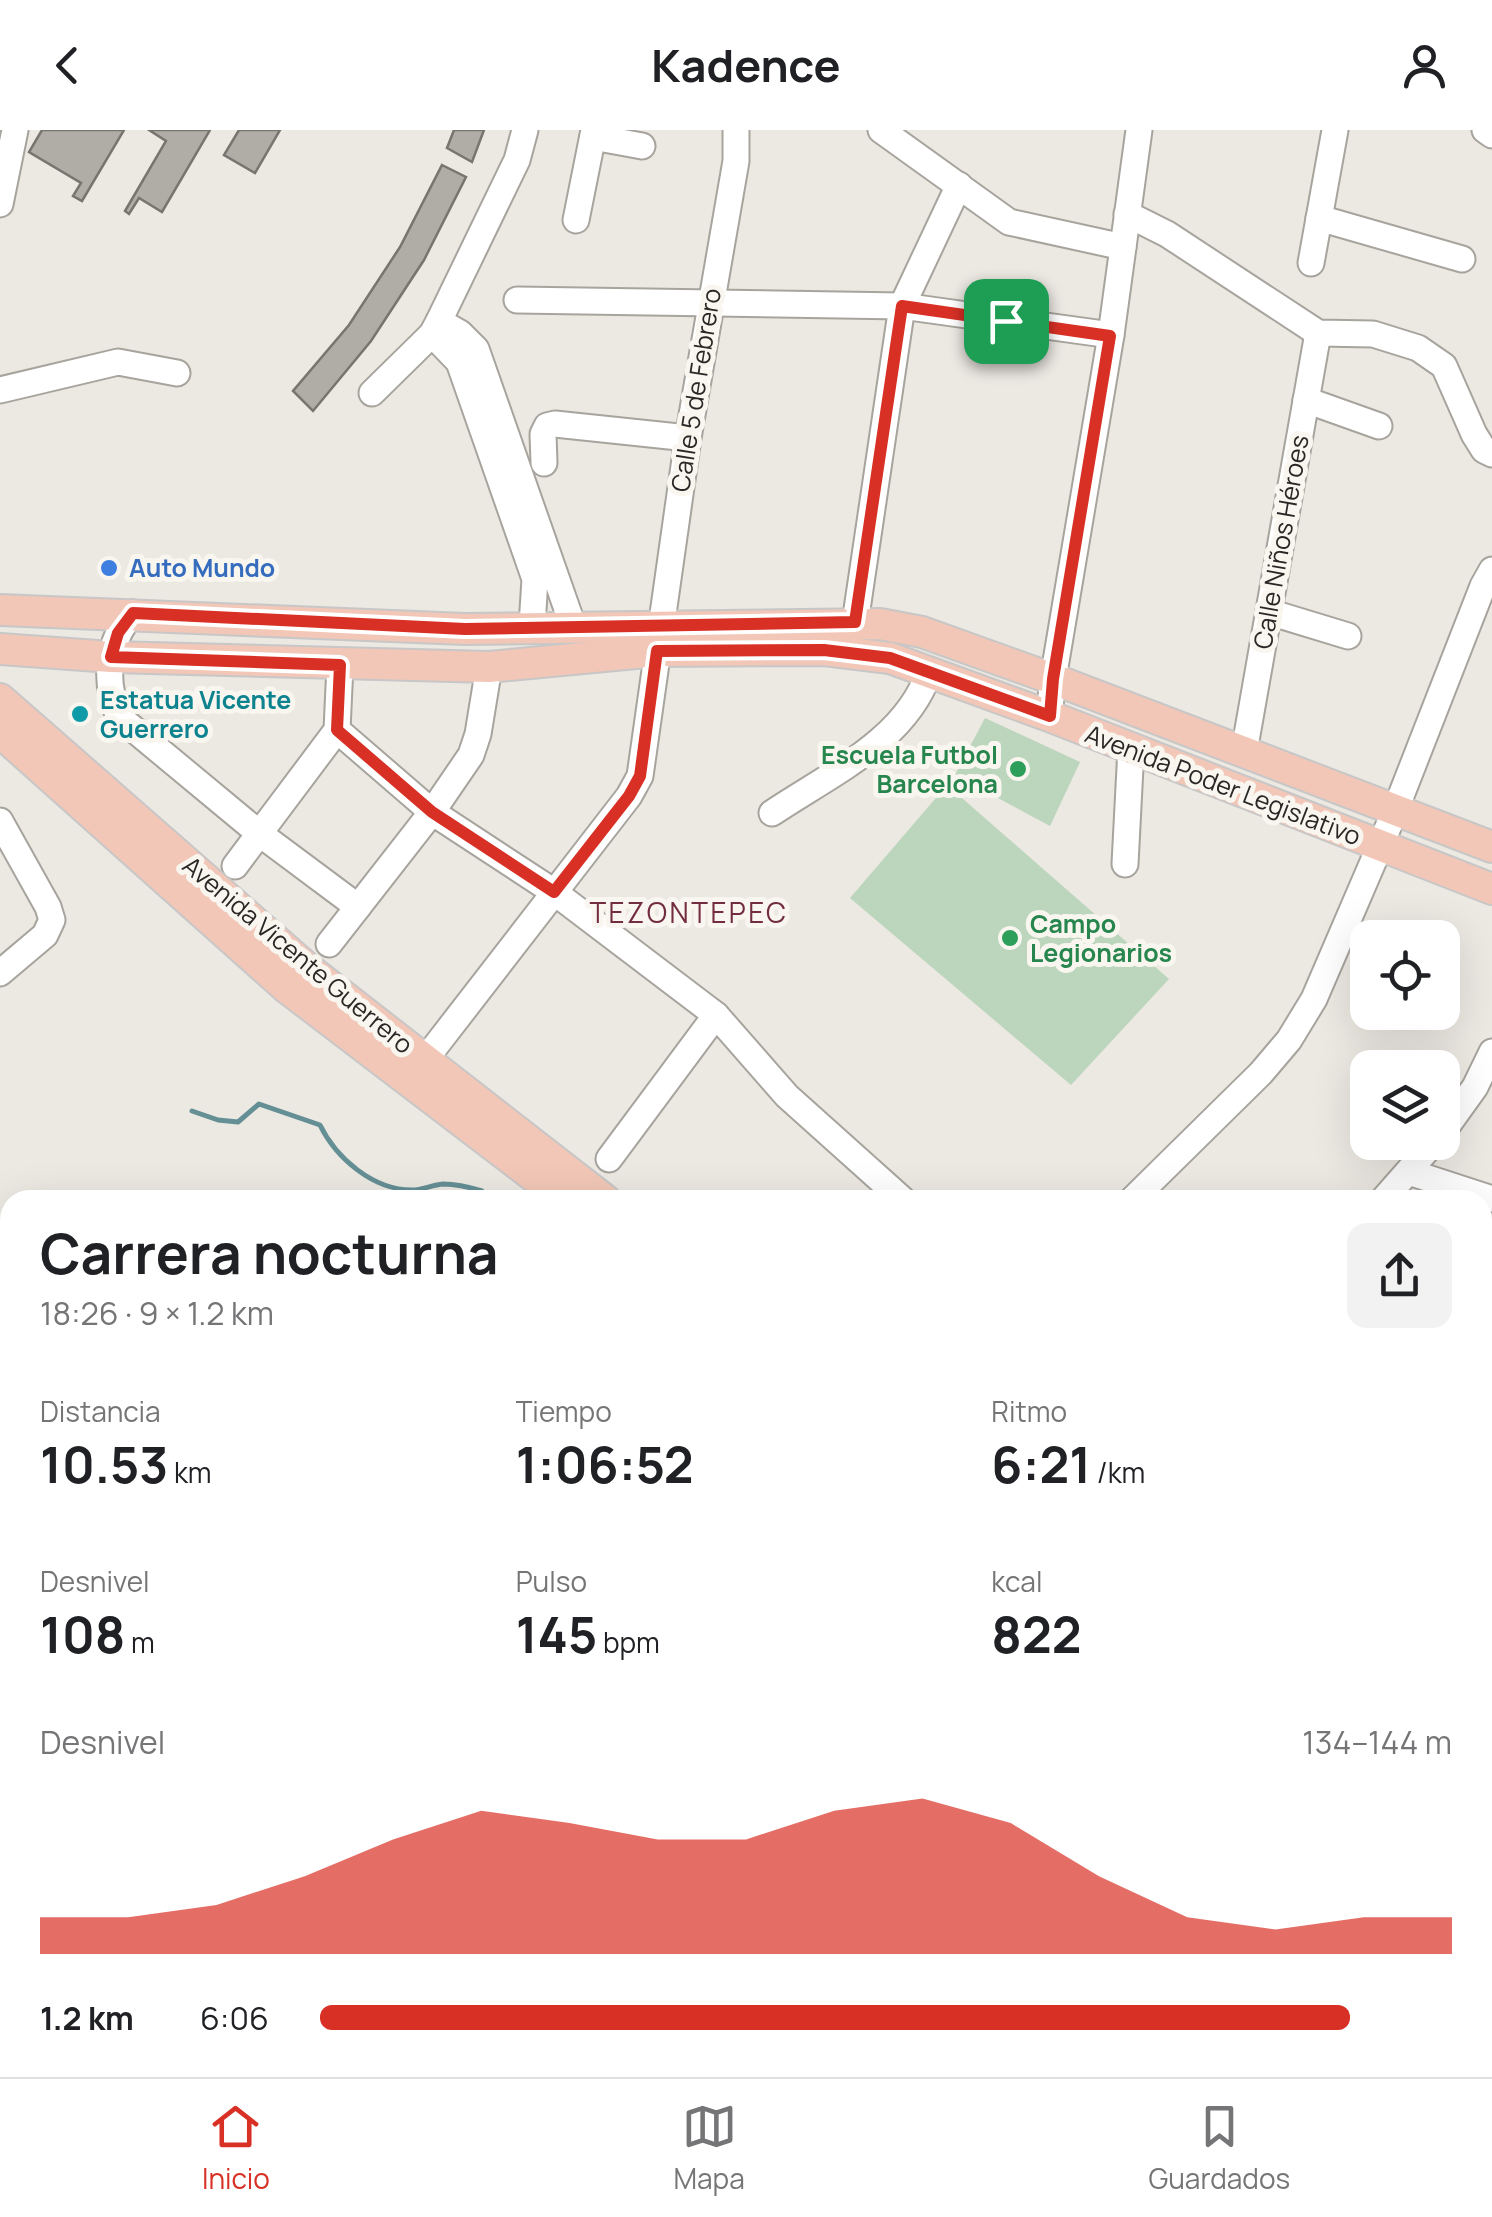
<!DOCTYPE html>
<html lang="es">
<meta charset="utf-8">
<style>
body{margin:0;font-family:Manrope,sans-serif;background:#f2f2f2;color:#202124;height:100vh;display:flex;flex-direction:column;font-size:38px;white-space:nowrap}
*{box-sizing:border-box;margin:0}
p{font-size:32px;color:#757577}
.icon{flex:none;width:55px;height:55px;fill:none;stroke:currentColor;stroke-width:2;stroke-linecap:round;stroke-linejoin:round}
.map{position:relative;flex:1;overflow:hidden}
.drawer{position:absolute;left:0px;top:1060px;width:1492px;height:888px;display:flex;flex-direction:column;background:#fff;border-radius:30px 30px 0 0;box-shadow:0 10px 40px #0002}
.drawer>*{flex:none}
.fabs{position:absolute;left:1350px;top:790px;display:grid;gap:20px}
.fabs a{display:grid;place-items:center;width:110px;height:110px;border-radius:20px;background:#fff;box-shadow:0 10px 40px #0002;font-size:50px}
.pin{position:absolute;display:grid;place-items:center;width:85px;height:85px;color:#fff;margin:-42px;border-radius:20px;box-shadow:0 5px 15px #0006}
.round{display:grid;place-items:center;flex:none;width:105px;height:105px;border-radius:20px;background:#f2f2f2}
.overview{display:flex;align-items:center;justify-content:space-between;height:170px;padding:0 40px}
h1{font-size:55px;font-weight:700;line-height:75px}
.stats{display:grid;grid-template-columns:repeat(3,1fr);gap:15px;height:170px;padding:10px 40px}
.stats div{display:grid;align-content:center}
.stats b{font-size:50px;font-weight:700}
.stats small{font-size:28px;font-weight:400}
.stats p{font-size:28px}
.chart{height:280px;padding:20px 40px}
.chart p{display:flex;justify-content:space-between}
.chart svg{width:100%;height:180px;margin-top:10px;fill:#d93025;opacity:.7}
ul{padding:0 40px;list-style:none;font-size:32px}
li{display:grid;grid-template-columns:160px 120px 1fr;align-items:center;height:75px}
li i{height:25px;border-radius:12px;background:#d93025}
header{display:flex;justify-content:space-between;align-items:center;height:130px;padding:0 40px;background:#fff;font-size:45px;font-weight:700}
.menu{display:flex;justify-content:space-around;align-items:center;height:140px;border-top:2px solid #e0e0e0;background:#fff;font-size:28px;color:#757577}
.menu a{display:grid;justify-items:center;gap:5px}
.menu .active{color:#d93025}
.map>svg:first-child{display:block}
</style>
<header><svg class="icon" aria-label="back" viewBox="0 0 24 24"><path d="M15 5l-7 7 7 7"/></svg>Kadence<svg class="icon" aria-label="person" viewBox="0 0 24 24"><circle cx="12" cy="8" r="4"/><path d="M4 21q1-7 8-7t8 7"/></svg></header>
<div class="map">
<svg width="1492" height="1947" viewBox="0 0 1492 1947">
<rect width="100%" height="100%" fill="#ece8e2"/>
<g fill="#bcd5bd">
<path d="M985 588 1080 632 1050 696 955 645Z"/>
<path d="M947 655 1169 849 1071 955 850 768Z"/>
</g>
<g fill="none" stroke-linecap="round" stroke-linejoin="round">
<path stroke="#648f95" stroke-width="5" d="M192 981 218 990 238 992 259 974 320 995C336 1028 373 1060 412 1060 422 1060 432 1055 443 1054 456 1054 469 1057 482 1061L484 1070"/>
</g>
<g fill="#b0ada7" stroke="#78756f" stroke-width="2.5">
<path d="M42 0H124L82 71 73 66 81 53 29 22Z"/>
<path d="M149 0H210L162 82 139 68 129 84 125 81 166 11Z"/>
<path d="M239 0H280L255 43 224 25Z"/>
<path d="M454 0H484L472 32 447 18Z"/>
<path d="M442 35 466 47 424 130 371 211 313 281 293 261 349 195 400 117Z"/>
<path d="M742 1938H1040L1033 1947H734Z"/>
</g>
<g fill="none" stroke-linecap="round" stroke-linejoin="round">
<defs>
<g id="minor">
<path d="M881 0 1009 92 1123 117"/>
<path d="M1485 0 1492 5"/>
<path d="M593 7 642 16"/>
<path d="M0 74 15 0"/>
<path d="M1127 84 1167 104 1318 203 1373 204 1418 218 1444 236 1474 304 1484 320 1492 324"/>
<path d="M1319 88 1462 129"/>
<path d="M576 90 594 0"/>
<path d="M1311 133 1335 0"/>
<path d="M517 170 902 176 1111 205"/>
<path d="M439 191 460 203 476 219 573 496"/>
<path d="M432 204 459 232 535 449 532 496"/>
<path d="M0 260 118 232 177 243"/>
<path d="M372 263 432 204 439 191 517 30 525 0"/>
<path d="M1306 270 1379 296"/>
<path d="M544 333 543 304 547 296 555 294 688 308"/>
<path d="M1269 482 1348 506"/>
<path d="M133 483C106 512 104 552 119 587L260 704 358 777"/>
<path d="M855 493 902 176 959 55"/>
<path d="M1049 586 1053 549 1111 205 1139 0"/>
<path d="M337 600 432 682 554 762 716 885 787 966 903 1070"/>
<path d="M1244 622 1318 203"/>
<path d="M772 683C828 645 906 611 929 542"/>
<path d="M0 691 48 777 52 790 45 805 0 843"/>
<path d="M1125 734 1131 618"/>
<path d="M235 736 337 600 340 535"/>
<path d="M329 814 432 682 471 625 478 604 489 537"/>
<path d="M424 931 629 666 640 646 688 308 736 31V0"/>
<path d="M1442 1003 1475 957 1492 922"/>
<path d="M609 1029 716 885"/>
<path d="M1409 1042 1492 1069"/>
<path d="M1132 1070 1261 943 1289 910 1314 869 1395 681 1483 456 1492 440"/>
<path d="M1383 1070 1434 1012"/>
<path d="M1482 1224 1492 1233"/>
<path d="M0 1235 10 1224"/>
<path d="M1482 1300 1492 1289"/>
<path d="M0 1365 10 1363"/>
<path d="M1482 1383 1492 1380"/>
<path d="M1482 1534 1492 1531"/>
<path d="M0 1646 10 1643"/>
<path d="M1482 1818 1492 1825"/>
<path d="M0 1928 10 1925"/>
<path d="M597 1938 612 1947"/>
<path d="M1285 1938 1298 1947"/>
<path d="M430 1947 434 1938"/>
<path d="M554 1947 567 1938"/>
<path d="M1069 1947 1076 1938"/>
<path d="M1363 1947 1371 1938"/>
<path d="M1469 1947 1480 1938"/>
</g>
<g id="major">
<path d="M0 480 465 499 880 494 922 502 1053 549 1492 717"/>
<path d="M0 519 111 527 489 537 657 521 824 520 890 528 1049 586 1492 759"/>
<path d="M0 569 307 838 605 1070"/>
<path d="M0 602 287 858 565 1070"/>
<path d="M1482 1725 1492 1732"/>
<path d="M1482 1757 1492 1764"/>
</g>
</defs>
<use href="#minor" stroke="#a7a49d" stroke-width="29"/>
<use href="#major" stroke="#c8c7c7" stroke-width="34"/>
<use href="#minor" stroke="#fff" stroke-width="25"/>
<use href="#major" stroke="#f2c7b7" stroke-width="30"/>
</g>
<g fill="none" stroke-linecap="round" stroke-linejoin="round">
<defs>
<path id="route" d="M902 176 1110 206 1053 549 1050 586 890 528 824 520 657 521 640 646 629 666 554 762 432 682 337 600 340 535 111 527 118 503 133 483 465 499 855 492Z"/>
</defs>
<use href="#route" stroke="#fff" stroke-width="20"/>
<use href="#route" stroke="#d93025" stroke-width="12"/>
</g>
<circle fill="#3f7fe0" stroke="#f9f5ef" stroke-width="4" cx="109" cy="438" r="10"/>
<circle fill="#0f9aa8" stroke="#f9f5ef" stroke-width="4" cx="80" cy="584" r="10"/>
<g fill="#2e9e5b" stroke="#f9f5ef" stroke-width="4">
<circle cx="1018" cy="639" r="10"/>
<circle cx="1010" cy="808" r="10"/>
</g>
<g text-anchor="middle" stroke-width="10" stroke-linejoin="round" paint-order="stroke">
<g font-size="25" fill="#2a2826" stroke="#f9f5ef">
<text transform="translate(696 260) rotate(-81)" y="9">Calle 5 de Febrero</text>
<text transform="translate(1281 412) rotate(-80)" y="9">Calle Niños Héroes</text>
<text transform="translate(1223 655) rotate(21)" y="9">Avenida Poder Legislativo</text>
<text transform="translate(298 825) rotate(40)" y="9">Avenida Vicente Guerrero</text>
</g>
<g font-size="25" font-weight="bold" fill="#366cbe" stroke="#f9f5ef" text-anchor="start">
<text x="129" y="447">Auto Mundo</text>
</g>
<g font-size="25" font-weight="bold" fill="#0d838f" stroke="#f9f5ef" text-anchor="start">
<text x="100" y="579">Estatua Vicente<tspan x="100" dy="29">Guerrero</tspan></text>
</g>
<g font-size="25" font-weight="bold" fill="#27864d" stroke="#f9f5ef" text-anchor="end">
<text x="998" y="634">Escuela Futbol<tspan x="998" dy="29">Barcelona</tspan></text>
<text x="1030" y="803" text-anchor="start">Campo<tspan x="1030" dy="29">Legionarios</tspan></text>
</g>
<g font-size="28" letter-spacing="2.5" fill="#732d40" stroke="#f9f5ef">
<text x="689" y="793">TEZONTEPEC</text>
</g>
</g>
</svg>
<div class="fabs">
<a><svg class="icon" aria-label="locate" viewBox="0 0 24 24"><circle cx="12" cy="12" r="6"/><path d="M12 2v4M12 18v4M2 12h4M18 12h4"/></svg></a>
<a><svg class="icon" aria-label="layers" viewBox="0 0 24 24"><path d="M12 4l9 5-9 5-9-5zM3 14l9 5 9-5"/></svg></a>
</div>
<div class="pin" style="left:1006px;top:191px;background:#1e9e55"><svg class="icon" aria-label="arrive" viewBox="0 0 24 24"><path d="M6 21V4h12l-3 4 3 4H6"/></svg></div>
<section class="drawer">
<div class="overview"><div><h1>Carrera nocturna</h1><p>18:26 · 9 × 1.2 km</p></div><a class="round"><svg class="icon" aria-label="share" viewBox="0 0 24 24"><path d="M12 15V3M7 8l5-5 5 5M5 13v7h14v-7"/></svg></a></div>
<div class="stats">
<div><p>Distancia</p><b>10.53<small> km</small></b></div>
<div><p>Tiempo</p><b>1:06:52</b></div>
<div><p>Ritmo</p><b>6:21<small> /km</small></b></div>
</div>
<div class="stats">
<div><p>Desnivel</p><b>108<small> m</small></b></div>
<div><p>Pulso</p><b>145<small> bpm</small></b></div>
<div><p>kcal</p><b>822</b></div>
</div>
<div class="chart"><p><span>Desnivel</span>134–144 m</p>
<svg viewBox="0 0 160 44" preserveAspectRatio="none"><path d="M0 44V35L10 35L20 32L30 25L40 16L50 9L60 12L70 16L80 16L90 9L100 6L110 12L120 25L130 35L140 38L150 35L160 35V44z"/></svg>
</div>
<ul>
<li><b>1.2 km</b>6:06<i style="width:91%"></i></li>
</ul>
</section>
</div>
<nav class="menu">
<a class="active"><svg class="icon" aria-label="home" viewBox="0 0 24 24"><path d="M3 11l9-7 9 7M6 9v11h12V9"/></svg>Inicio</a>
<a><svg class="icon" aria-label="map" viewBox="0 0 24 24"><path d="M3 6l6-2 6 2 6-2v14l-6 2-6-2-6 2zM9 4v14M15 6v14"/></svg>Mapa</a>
<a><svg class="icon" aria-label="saved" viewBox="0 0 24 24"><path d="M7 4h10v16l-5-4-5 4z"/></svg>Guardados</a>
</nav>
